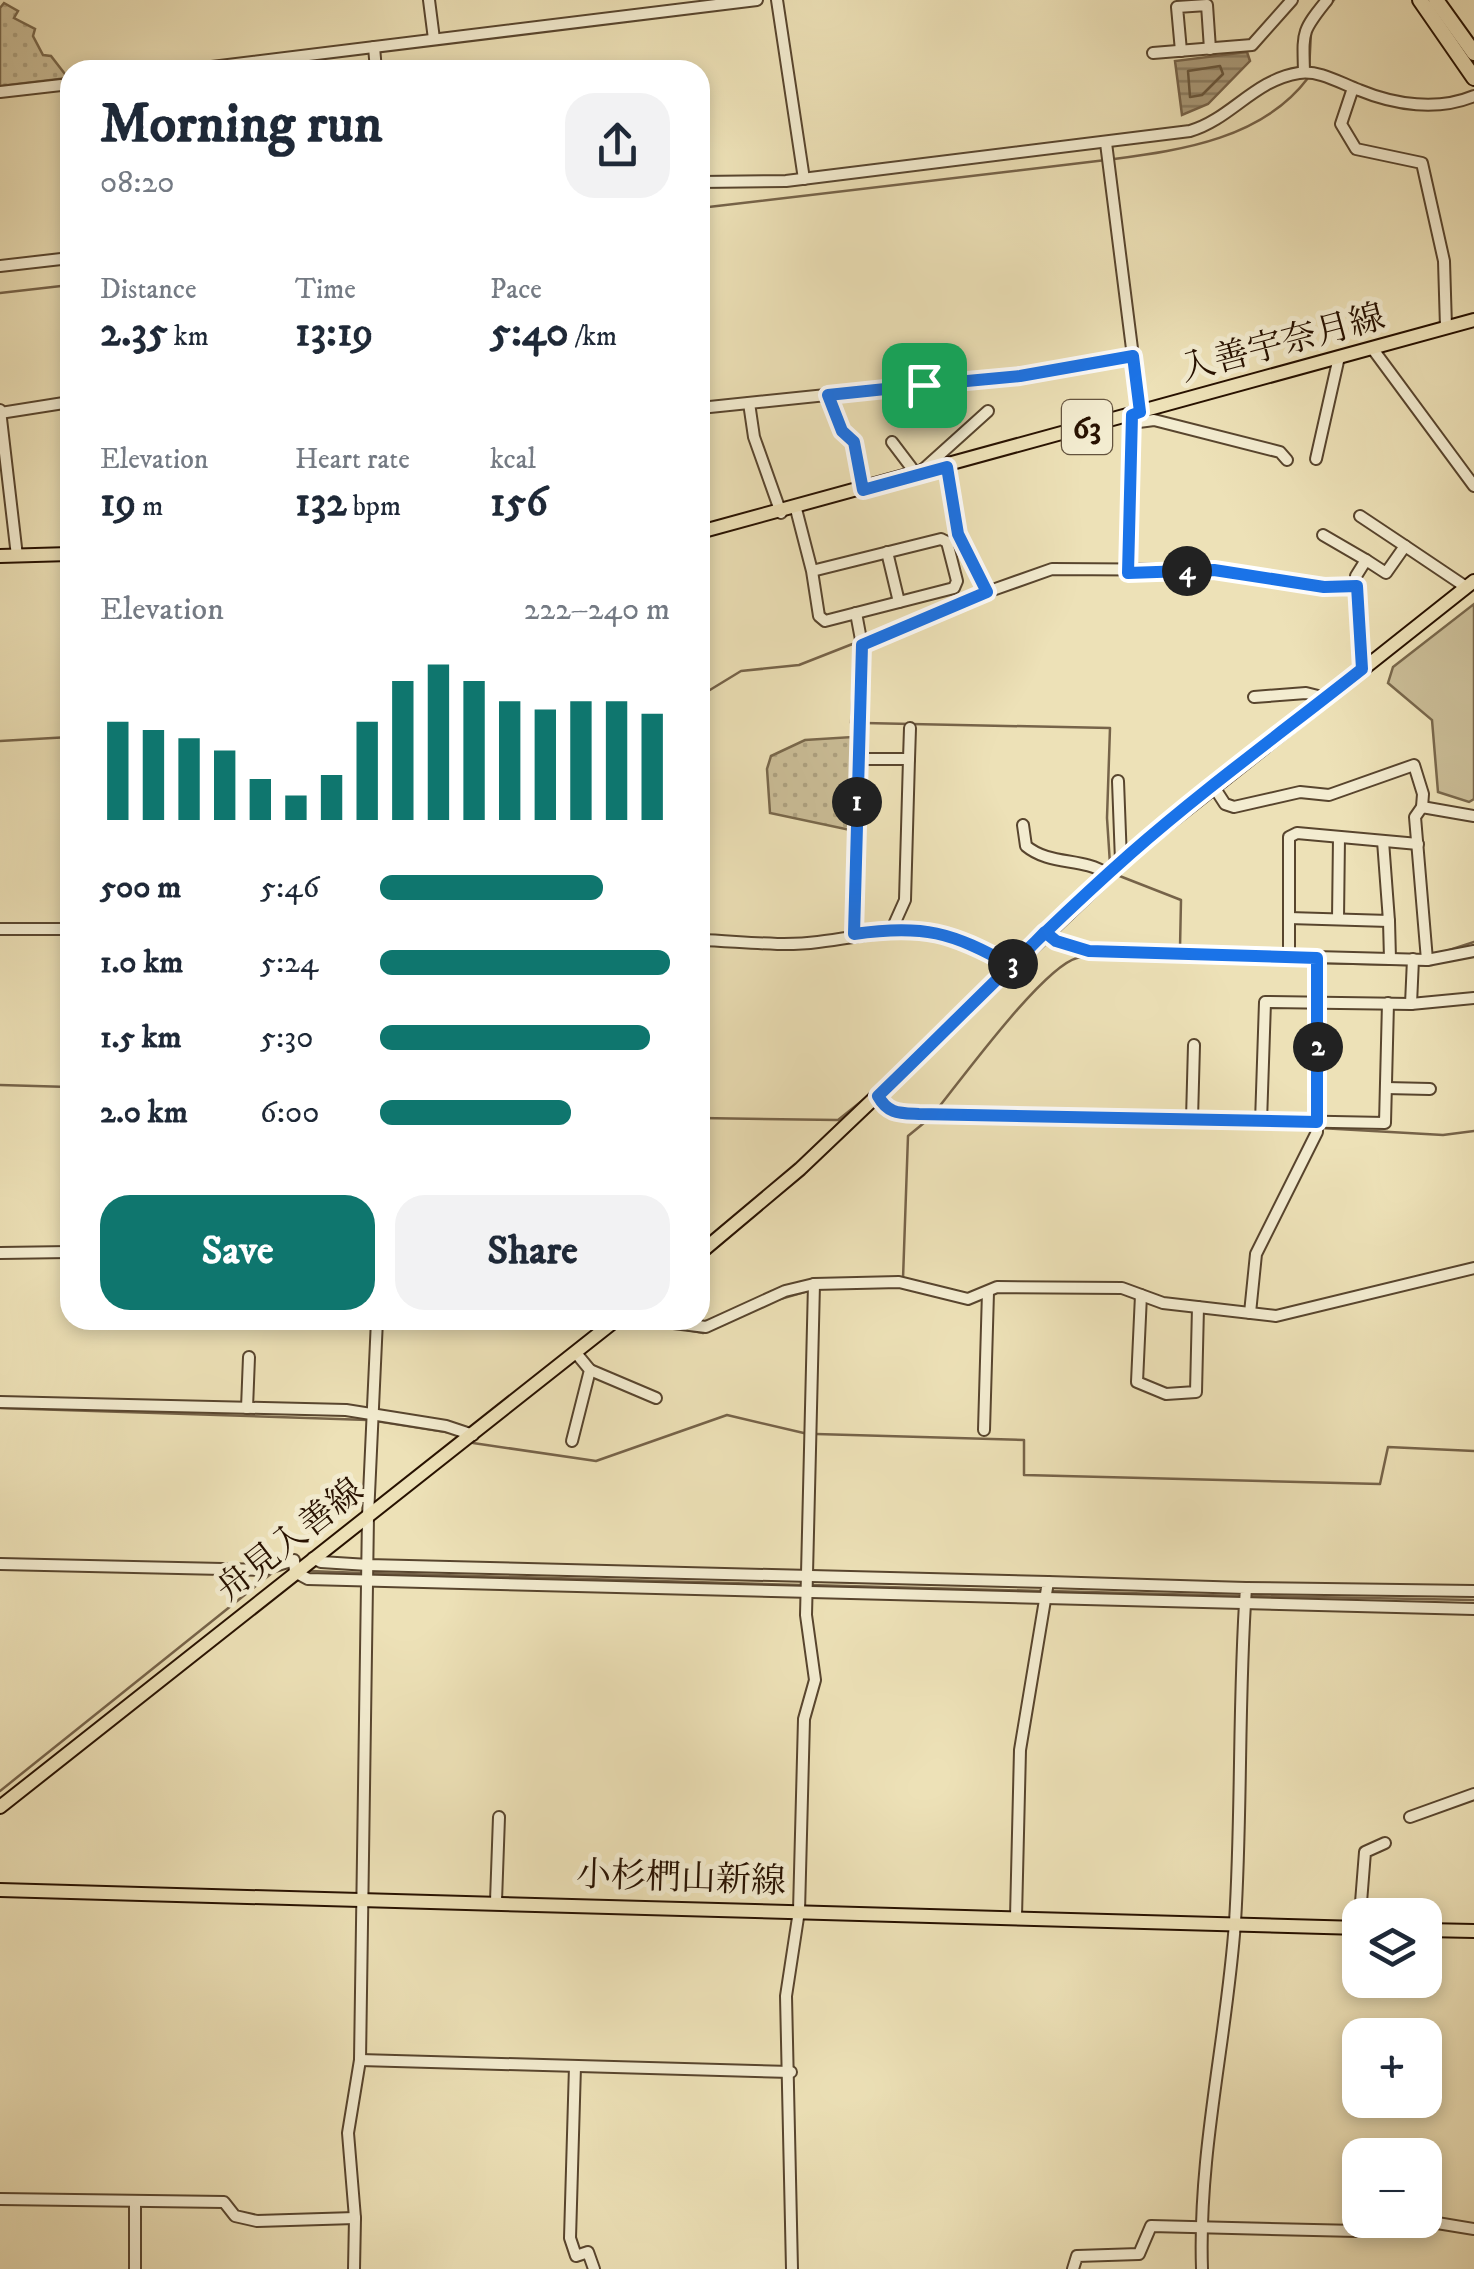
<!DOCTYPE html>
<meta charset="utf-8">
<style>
body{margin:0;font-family:"IM FELL DW Pica","Noto Serif JP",serif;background:#f2f2f3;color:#1f2937;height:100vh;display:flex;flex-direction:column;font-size:38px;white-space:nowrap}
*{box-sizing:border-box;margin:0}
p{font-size:32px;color:#747a83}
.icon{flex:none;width:55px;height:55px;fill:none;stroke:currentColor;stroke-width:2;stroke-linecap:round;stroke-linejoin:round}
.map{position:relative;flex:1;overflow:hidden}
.drawer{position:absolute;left:60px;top:60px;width:650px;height:1270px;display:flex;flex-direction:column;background:#fff;border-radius:30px;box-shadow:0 5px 15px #0003}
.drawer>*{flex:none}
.controls{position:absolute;left:1342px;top:1898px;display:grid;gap:20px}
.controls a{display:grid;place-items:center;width:100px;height:100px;border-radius:20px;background:#fff;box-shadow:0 5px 15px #0003;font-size:50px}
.pin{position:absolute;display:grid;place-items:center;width:85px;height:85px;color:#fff;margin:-42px;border-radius:20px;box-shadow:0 5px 15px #0006}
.km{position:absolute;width:50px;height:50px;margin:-25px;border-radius:50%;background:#222;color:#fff;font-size:28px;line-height:50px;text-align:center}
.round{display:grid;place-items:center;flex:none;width:105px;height:105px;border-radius:30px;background:#f2f2f3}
.head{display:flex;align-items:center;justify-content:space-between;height:170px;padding:0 40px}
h1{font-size:55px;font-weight:700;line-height:75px}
.figures{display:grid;grid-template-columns:repeat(3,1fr);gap:15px;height:170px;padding:10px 40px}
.figures div{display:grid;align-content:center}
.figures b{font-size:42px;font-weight:700}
.figures small{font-size:28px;font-weight:400}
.figures p{font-size:28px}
.chart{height:280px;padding:20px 40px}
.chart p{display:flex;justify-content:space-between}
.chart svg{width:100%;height:180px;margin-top:10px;stroke:#0f766e;stroke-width:6}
.action{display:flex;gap:20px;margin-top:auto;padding:20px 40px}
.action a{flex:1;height:115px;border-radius:30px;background:#0f766e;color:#fff;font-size:40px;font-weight:700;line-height:115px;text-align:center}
.action a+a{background:#f2f2f3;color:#1f2937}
ul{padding:0 40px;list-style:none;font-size:32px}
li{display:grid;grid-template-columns:160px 120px 1fr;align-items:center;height:75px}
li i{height:25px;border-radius:12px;background:#0f766e}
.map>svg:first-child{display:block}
</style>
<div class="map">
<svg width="1474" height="2269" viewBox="0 0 1474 2269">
<defs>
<pattern id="park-dots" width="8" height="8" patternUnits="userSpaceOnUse" patternTransform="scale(2.5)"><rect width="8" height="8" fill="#cbbe98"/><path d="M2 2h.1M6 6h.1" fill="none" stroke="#aea281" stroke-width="1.8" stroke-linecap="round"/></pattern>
<pattern id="water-rules" width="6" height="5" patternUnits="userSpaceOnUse" patternTransform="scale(2.5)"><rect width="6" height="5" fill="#aa9a79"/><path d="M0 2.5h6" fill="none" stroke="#8a7c61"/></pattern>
</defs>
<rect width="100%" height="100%" fill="#ede1b7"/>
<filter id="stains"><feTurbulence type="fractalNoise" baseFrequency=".002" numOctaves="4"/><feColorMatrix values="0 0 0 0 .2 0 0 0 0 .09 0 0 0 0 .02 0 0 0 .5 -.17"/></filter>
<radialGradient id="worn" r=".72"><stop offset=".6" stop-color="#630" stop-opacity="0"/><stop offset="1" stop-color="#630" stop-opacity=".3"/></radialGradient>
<path fill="#cbbe98" stroke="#79684c" stroke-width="2.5" d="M1474 604V799L1469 802 1438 792 1432 720 1388 683 1393 667Z"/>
<g fill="url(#park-dots)" stroke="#79684c" stroke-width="2.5">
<path d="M4 3 18 11 14 18 35 29 33 36 43 55 51 56 68 78 0 86V8Z"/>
<path d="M852 737 850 830 770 813 767 769 771 756 805 740Z"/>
</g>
<path fill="url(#water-rules)" stroke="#766349" stroke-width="2.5" d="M1247 52 1250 61 1208 104 1182 115 1175 61Z"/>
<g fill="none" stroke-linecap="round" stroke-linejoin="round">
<path stroke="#68563c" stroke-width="2.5" d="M1220 66 1223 74 1202 95 1190 97 1188 71Z"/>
<g stroke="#766349" stroke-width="2.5">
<path d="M1329 6 1334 0"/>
<path d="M1309 70 1311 33"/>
<path d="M1114 159C1183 150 1263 138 1308 78"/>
<path d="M700 208 1106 160"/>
<path d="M0 293 70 285"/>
<path d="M700 696 741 671 799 665 855 643 851 723H856"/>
<path d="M864 723 1110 728 1107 818 1110 864"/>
<path d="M0 741 70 737"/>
<path d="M1117 875 1181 900 1180 948"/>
<path d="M1437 954 1474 942"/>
<path d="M1180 956V960L1312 963"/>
<path d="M1320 963 1407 965"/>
<path d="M1415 965H1432"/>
<path d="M0 1085 70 1087"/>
<path d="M935 1112C961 1080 1043 967 1077 958 1102 951 1151 959 1178 960"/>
<path d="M899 1117 925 1121"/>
<path d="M700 1118 838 1120 868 1096"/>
<path d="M1190 1124 1312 1127"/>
<path d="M1320 1128 1443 1135 1474 1131"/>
<path d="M903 1279 908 1136 930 1118"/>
<path d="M777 1300 808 1291"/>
<path d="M635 1320 703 1333 725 1324"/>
<path d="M0 1408 368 1420"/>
<path d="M376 1421 452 1433"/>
<path d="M816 1434 1024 1440V1475L1380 1484 1388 1447 1474 1451"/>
<path d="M473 1443 596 1461 727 1415 808 1434"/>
<path d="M310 1571 362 1573"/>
<path d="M370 1573 801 1585"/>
<path d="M809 1585 1041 1591"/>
<path d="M1049 1591 1241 1596"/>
<path d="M1249 1596 1474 1600"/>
<path d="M0 1791 272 1573"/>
</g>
<defs>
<g id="minor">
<path d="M429 0 434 39"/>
<path d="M777 0 804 179"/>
<path d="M374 47 376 70"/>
<path d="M1181 51 1177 7 1207 5 1210 49"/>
<path d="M1153 53 1252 45 1292 0"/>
<path d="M187 70 757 0"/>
<path d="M1304 72C1303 32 1301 32 1327 0"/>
<path d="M1353 88 1341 124 1356 149 1422 163 1444 261 1446 327"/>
<path d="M0 92 70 84"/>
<path d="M1106 143 1140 412"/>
<path d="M700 182 786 181 1190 131C1231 119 1254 80 1299 73 1320 70 1340 83 1359 90 1395 105 1438 111 1474 96"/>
<path d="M0 266 70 258"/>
<path d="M1372 348 1474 486"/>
<path d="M828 395 842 431 854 442 863 490"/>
<path d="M749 403 754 437 781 513"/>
<path d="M700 408 1020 375 1133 356"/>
<path d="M0 410 17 556"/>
<path d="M0 413 70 402"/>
<path d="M1131 423 1154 420 1280 452 1287 460"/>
<path d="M892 442 917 475 988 411"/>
<path d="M1316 459 1339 357"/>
<path d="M796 509 812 571 941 539 947 542 957 581 954 588 825 621 819 616 812 571"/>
<path d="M1360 516 1405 546"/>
<path d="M1323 535 1366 560"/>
<path d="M887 552 899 602"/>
<path d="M1128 573 1132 419"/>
<path d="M987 592 1052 569 1214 570 1324 587 1357 586"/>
<path d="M856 613 862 645"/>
<path d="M1362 669 1356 576 1366 560 1386 573 1405 546 1466 587"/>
<path d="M1254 697 1306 693 1326 698"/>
<path d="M858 759H909L905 900 892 929"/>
<path d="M909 759 910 728"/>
<path d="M1118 781 1121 861"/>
<path d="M1214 787 1225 804 1234 807 1300 792 1329 795 1414 765 1423 794 1422 807"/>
<path d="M1023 825 1026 846C1050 866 1083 857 1107 874"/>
<path d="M1289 918 1389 921 1383 841"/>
<path d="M1338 919 1339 837"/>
<path d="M1389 921 1390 959"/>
<path d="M0 929H70"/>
<path d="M1045 932 1056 941 1089 951 1427 960 1474 951"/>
<path d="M855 934 862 645 987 592 958 534 947 467"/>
<path d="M700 940C738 941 780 947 818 942 909 930 927 917 1012 966"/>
<path d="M1289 957V837L1297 833 1418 844"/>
<path d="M1427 960 1415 817 1422 807 1474 816"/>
<path d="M1411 1004 1413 959"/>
<path d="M1386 1088 1430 1089"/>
<path d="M878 1096C888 1114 899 1113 919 1114L1385 1123 1388 1003"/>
<path d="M1192 1119 1194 1045"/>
<path d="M1261 1122 1265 1002 1411 1004 1474 998"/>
<path d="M0 1253 70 1252"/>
<path d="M1141 1295 1137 1382 1166 1394 1196 1392 1198 1307"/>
<path d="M1250 1313 1256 1254 1317 1132V958"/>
<path d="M649 1320 706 1327 785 1291 814 1284 899 1282 968 1299 997 1287 1122 1288 1163 1303 1276 1316 1474 1268"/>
<path d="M590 1370 656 1398"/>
<path d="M0 1402 346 1410 446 1426 473 1435"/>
<path d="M247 1408 249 1357"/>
<path d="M984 1430 988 1292"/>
<path d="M572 1441 590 1370 576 1353"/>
<path d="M313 1558 321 1562 368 1565 1048 1582 1020 1750 1016 1917"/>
<path d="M0 1564 262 1570 294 1560 295 1572 308 1579 1474 1609"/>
<path d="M1048 1582 1246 1588C1238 1699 1242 1811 1235 1922 1227 2038 1198 2151 1202 2269"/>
<path d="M1246 1588 1474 1591"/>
<path d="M1410 1817 1474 1794"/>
<path d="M496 1901 499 1817"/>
<path d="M1360 1915 1365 1852 1385 1843"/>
<path d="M360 2060 791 2072"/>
<path d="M575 2066 570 2238 576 2256 588 2252 594 2269"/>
<path d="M0 2199 224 2202 235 2216 257 2221 355 2218"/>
<path d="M135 2201V2269"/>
<path d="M354 2269 355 2218 348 2133 360 2060 368 1516 377 1320"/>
<path d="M792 2269 786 1996 799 1911 804 1719 815 1680 806 1615 814 1284"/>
<path d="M1073 2269 1077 2256 1139 2254 1151 2226 1357 2231 1425 2221 1474 2229"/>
</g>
<g id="major">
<path d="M700 532 1474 320"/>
<path d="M0 556 70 554"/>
<path d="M700 1253 800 1169 1135 850 1474 581"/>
<path d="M0 1807 616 1320"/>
<path d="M0 1890 1360 1928"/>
<path d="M1425 1930 1474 1931"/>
</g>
<g id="highway">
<path d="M1420 0 1474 78"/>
<path d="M1436 0 1474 53"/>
</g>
</defs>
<use href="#minor" stroke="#58452e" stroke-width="14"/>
<use href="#major" stroke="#271100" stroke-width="16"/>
<use href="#highway" stroke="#271100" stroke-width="18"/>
<use href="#minor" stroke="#f3ecd0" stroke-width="10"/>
<use href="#major" stroke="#ede1b7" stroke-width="12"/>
<use href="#highway" stroke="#ede1b7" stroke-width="14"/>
</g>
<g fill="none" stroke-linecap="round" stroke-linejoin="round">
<defs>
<path id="route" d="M924 385 828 395 842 431 854 442 863 490 947 467 958 534 987 592 862 645 854 934C923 924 952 932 1012 966L1045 932 1056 941 1089 951 1317 958V1122L919 1114C899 1113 888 1114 878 1096 962 1015 1043 931 1130 854 1204 789 1285 730 1362 669L1357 586 1324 587 1214 570 1128 573 1132 415 1140 412 1133 356 1020 376 924 385"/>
</defs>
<use href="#route" stroke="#fff" stroke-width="20"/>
<use href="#route" stroke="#1a73e8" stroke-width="12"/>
</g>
<g text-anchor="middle" stroke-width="10" stroke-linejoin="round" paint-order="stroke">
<rect fill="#f3ecd0" stroke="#64533e" stroke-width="2.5" x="1062" y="400" width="50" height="54" rx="8"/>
<g font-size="32" font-weight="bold" fill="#271100">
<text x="1087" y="438">63</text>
</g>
<g font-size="35" fill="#271100" stroke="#f3ecd0">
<text transform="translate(1282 342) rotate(-15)" y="12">入善宇奈月線</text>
<text transform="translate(289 1539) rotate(-38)" y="12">舟見入善線</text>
<text transform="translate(681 1877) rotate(2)" y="12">小杉椚山新線</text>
</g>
</g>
<rect width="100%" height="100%" filter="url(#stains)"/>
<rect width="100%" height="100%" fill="url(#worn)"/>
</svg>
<div class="controls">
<a><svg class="icon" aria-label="layers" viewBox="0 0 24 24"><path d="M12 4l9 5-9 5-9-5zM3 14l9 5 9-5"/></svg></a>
<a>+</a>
<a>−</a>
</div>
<div class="pin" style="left:924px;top:385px;background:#1e9e55"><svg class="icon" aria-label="arrive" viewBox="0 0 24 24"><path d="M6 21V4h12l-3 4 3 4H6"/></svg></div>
<b class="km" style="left:857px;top:802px">1</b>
<b class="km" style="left:1318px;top:1047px">2</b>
<b class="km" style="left:1013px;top:964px">3</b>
<b class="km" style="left:1187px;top:571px">4</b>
<section class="drawer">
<div class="head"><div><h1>Morning run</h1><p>08:20</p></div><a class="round"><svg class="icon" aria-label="share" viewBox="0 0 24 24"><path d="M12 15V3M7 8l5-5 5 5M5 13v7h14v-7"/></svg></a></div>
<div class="figures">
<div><p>Distance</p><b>2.35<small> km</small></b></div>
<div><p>Time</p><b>13:19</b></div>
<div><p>Pace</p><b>5:40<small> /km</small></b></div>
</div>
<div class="figures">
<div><p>Elevation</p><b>19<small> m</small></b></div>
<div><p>Heart rate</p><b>132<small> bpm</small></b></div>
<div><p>kcal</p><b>156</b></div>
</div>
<div class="chart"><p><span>Elevation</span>222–240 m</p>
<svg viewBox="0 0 160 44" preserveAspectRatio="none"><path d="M5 44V20M15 44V22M25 44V24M35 44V27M45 44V34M55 44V38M65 44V33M75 44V20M85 44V10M95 44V6M105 44V10M115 44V15M125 44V17M135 44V15M145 44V15M155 44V18"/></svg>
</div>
<ul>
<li><b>500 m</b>5:46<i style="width:77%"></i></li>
<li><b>1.0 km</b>5:24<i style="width:100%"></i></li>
<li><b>1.5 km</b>5:30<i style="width:93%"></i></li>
<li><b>2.0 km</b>6:00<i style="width:66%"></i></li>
</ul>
<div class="action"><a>Save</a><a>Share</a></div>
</section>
</div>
